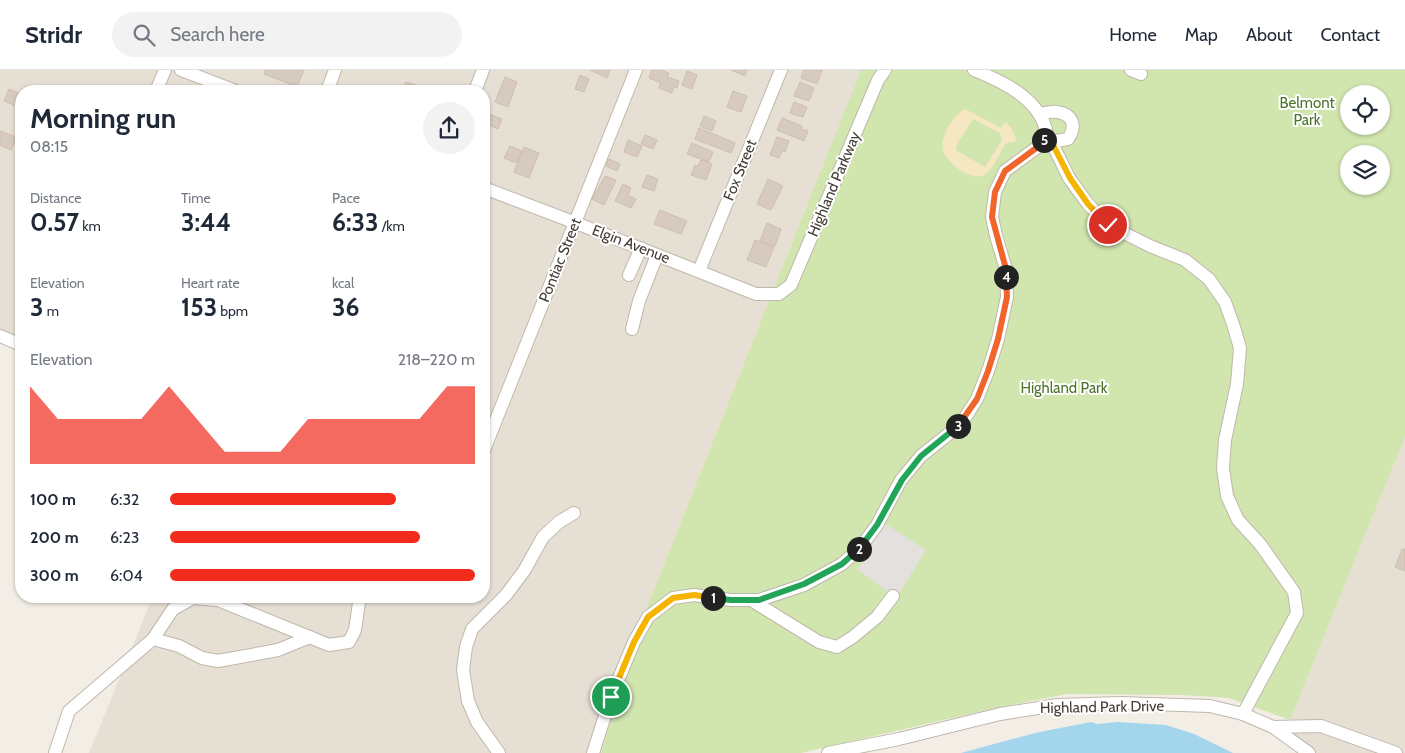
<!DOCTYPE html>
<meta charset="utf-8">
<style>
body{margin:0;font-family:Cabin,sans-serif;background:#f2f2f3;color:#1f2937;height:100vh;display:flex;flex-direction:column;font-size:19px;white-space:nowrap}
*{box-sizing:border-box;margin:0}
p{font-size:16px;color:#747a83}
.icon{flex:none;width:28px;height:28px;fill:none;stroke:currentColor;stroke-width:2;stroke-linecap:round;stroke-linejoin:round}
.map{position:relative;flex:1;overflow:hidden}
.sheet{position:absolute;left:15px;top:15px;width:475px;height:518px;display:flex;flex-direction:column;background:#fff;border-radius:20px;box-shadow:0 1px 4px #0004}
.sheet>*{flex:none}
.fabs{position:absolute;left:1340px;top:15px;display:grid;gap:10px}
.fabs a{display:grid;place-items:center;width:50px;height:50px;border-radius:50%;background:#fff;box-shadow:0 1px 4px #0004;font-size:25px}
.pin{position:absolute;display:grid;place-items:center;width:42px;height:42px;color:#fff;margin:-21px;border:2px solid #fff;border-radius:50%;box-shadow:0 1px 5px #0007}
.km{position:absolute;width:25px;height:25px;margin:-12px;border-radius:50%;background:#222;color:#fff;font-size:14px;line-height:25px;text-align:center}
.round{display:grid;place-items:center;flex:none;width:52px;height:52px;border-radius:26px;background:#f2f2f3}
.headline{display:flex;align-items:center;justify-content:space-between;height:85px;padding:0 15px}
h1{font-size:28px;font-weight:700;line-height:38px}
.metrics{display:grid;grid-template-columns:repeat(3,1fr);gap:8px;height:85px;padding:5px 15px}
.metrics div{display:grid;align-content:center}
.metrics b{font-size:25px;font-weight:700}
.metrics small{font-size:14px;font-weight:400}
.metrics p{font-size:14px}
.chart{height:140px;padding:10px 15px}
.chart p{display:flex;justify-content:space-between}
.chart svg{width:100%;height:90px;margin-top:5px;fill:#f12c1d;opacity:.7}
ul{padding:0 15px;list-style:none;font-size:16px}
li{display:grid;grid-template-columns:80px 60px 1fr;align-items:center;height:38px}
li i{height:12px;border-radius:6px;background:#f12c1d}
header{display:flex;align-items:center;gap:30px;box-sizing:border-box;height:70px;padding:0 25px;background:#fff;border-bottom:1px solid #e0e1e3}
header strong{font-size:24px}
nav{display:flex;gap:28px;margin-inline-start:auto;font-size:18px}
.search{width:350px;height:45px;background:#f2f2f3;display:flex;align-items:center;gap:12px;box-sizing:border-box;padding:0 18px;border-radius:28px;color:#747a83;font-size:19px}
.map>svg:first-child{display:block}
</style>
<header>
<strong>Stridr</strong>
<div class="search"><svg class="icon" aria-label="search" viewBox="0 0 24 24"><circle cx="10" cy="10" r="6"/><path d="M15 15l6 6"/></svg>Search here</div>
<nav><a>Home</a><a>Map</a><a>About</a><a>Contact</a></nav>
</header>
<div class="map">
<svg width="1405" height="683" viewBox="0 0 1405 683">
<rect width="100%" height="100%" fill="#f2ede5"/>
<g fill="#e6dfd4">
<path d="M0 0H861L643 547 601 683H89L153 526H484V21H21V273L0 265Z"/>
<path d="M1405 367V683H1313L1287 664 1290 650Z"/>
</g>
<path fill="#d1e5af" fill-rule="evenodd" d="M861 0H1405V367L1290 650 1229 628 1183 625 1067 624 995 638 801 683H601L643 547ZM1349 24H1381V56H1349ZM1349 84H1381V116H1349Z"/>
<path fill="#f5e7c2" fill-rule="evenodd" d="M965 39 1001 58 1005 52 1010 56 1017 71 1006 73C1001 81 994 97 987 103 975 114 951 96 945 85 936 71 953 45 965 39ZM973 49 1000 63 1002 70 985 97 956 80 957 74Z"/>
<path fill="#e3e0de" d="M884 453 926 480 896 528 857 499 867 488 862 482Z"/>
<path fill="#a3d5ed" d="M1091 652 1097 654 1118 652 1166 655 1194 664 1233 683H961L1035 663Z"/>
<g fill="#d6cbbe" stroke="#cebfaf">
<path d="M265 0H304L297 17 264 4Z"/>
<path d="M590 0H610L607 8Z"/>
<path d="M652 0H660L669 3 667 7 679 11 677 18 674 17 672 23 659 18 661 13 649 8Z"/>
<path d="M731 0H747L745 6Z"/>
<path d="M804 0H822L817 14 801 8Z"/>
<path d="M687 1 697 5 692 19 682 15Z"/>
<path d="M580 5 589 9 584 22 575 19Z"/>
<path d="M505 7 517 12 508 37 495 32Z"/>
<path d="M406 12 418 16 416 21H402Z"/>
<path d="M800 12 814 18 809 31 794 26Z"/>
<path d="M9 19 21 24V38L4 31Z"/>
<path d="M733 21 747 26 741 42 727 37Z"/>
<path d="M794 32 807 37 803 47 790 43Z"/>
<path d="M484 42 502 49 498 59 484 53Z"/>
<path d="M704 46 716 51 712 61 700 56Z"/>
<path d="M782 48 802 56 801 59 808 61 804 71 777 60Z"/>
<path d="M699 58 735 73 731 83 695 69Z"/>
<path d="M0 61 16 67 11 80 0 75Z"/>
<path d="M645 65 657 70 653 79 641 74Z"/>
<path d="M777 67 789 71 785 82 782 81 779 88 770 85Z"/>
<path d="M628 70 642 76 637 87 624 82Z"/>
<path d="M692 73 713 82 709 92 687 84Z"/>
<path d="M510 76 522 81 516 93 504 88Z"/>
<path d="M524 77 539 83 529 108 514 102Z"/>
<path d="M609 89 620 94 617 101 606 96Z"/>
<path d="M701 90 712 94 706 110 691 105 695 95 698 96Z"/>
<path d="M647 105 658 109 654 121 642 117Z"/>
<path d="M605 106 616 110 604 135 592 129Z"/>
<path d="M768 109 783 116 771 140 757 134Z"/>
<path d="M623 114 631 118 628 125 636 129 631 138 615 131Z"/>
<path d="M660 140 687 151 681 164 654 154Z"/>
<path d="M767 153 781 159 775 176 760 171Z"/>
<path d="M755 170 774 177 766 197 747 190Z"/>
<path d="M1402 479H1405V501L1395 497Z"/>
</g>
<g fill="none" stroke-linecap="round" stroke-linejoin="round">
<defs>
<g id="minor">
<path d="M181 0 236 21"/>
<path d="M1131 0 1141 4"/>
<path d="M156 21 165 0"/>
<path d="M327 21 335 0"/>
<path d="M475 21 483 0"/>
<path d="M1040 44C1045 43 1051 41 1057 42 1073 44 1077 56 1068 69L1056 71 1046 70"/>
<path d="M1051 71 1069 108 1088 134 1108 155 1150 176 1185 190 1209 209 1225 232 1233 254 1240 278 1237 314 1225 370 1223 398 1227 426 1238 450 1260 474 1294 522 1297 543 1243 644"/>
<path d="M484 118 576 153 756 224H779L791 215 878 10 885 0"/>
<path d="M699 201 781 0"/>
<path d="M629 205 641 178"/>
<path d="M632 259 639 231 657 185"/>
<path d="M0 266 21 275"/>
<path d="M484 380 636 0"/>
<path d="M751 530 819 572 837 577 853 567 877 547 893 526"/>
<path d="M153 569 179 576 202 588 218 591 278 580 310 567"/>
<path d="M1273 657 1321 656 1396 683"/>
<path d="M55 683 69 641 153 569 173 539 193 528 218 530 329 575 349 572 355 560 360 526"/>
<path d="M499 683 477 652 468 631 463 600 466 577 472 559 506 525 524 501 543 467 559 452 574 443"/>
<path d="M593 683 611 627 634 572 648 547 673 528 694 525 731 530H759L804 515 842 494 860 478 877 455 901 410 921 386 961 354 977 329 988 301 998 269 1007 227 1006 199 996 166 992 147 995 122 1005 101 1039 76 1047 65C1042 30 1004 12 974 0"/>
<path d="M828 683 899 669 1000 644 1057 635 1121 633 1210 636 1243 644 1273 657 1309 683"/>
</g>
</defs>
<use href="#minor" stroke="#c0b7ab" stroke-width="14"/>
<use href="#minor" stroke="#fff" stroke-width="12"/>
</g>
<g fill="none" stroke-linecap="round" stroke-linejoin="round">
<defs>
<path id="split-1" d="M611 627 634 572 648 547 673 528 694 525 713 528"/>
<path id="split-2" d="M713 528 731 530H759L804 514 842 494 859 479"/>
<path id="split-3" d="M859 479 877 455 902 410 921 386 958 356"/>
<path id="split-4" d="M958 356 977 329 988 301 998 269 1007 227 1006 207"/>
<path id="split-5" d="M1006 207V199L992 147 995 122 1005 101 1039 76 1044 70"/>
<path id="split-6" d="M1044 70 1051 71 1070 108 1088 134 1108 155"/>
</defs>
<use href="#split-1" stroke="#fff" stroke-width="10"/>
<use href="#split-2" stroke="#fff" stroke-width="10"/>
<use href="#split-3" stroke="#fff" stroke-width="10"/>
<use href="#split-4" stroke="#fff" stroke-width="10"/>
<use href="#split-5" stroke="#fff" stroke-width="10"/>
<use href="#split-6" stroke="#fff" stroke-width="10"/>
<use href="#split-1" stroke="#f5b400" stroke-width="6"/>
<use href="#split-2" stroke="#22a559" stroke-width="6"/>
<use href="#split-3" stroke="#22a559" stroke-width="6"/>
<use href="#split-4" stroke="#f0652b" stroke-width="6"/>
<use href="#split-5" stroke="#f0652b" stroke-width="6"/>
<use href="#split-6" stroke="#f5b400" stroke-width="6"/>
</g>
<g text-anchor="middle" stroke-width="4" stroke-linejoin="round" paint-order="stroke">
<g font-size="15" fill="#4c742b" stroke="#fff">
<text x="1307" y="38">Belmont<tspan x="1307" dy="17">Park</tspan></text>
<text x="1064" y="323">Highland Park</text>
</g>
<g font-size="15" fill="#443d35" stroke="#fff">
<text transform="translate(740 100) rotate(-68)" y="5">Fox Street</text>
<text transform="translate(834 114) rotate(-67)" y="5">Highland Parkway</text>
<text transform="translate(631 174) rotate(21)" y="5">Elgin Avenue</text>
<text transform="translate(560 190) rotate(-68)" y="5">Pontiac Street</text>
<text transform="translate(1102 637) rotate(-1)" y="5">Highland Park Drive</text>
</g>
</g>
</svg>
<div class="fabs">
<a><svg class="icon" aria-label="locate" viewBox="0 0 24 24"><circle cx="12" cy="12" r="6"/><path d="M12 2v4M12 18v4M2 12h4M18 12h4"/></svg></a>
<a><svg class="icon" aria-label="layers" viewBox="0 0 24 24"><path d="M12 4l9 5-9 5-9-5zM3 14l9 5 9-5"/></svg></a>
</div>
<div class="pin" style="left:611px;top:627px;background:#1e9e55"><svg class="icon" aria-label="arrive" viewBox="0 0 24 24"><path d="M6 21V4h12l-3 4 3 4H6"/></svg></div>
<div class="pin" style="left:1108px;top:155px;background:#d93025"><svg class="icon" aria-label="check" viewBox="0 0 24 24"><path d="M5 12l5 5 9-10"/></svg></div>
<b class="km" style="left:713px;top:528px">1</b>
<b class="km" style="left:859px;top:479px">2</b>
<b class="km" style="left:958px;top:356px">3</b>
<b class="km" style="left:1006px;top:207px">4</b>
<b class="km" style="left:1044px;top:70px">5</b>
<section class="sheet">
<div class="headline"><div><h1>Morning run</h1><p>08:15</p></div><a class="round"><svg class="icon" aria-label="share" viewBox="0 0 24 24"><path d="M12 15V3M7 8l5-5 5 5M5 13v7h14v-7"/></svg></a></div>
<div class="metrics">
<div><p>Distance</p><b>0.57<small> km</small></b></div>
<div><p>Time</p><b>3:44</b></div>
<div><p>Pace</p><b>6:33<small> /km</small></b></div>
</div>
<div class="metrics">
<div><p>Elevation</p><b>3<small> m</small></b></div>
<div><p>Heart rate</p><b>153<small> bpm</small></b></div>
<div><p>kcal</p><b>36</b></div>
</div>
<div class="chart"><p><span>Elevation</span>218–220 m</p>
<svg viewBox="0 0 160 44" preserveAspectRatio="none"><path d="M0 44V6L10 22L20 22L30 22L40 22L50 6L60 22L70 38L80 38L90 38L100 22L110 22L120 22L130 22L140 22L150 6L160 6V44z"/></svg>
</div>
<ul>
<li><b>100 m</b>6:32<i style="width:74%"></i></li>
<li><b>200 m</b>6:23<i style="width:82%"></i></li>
<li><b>300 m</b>6:04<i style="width:100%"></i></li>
</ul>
</section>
</div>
